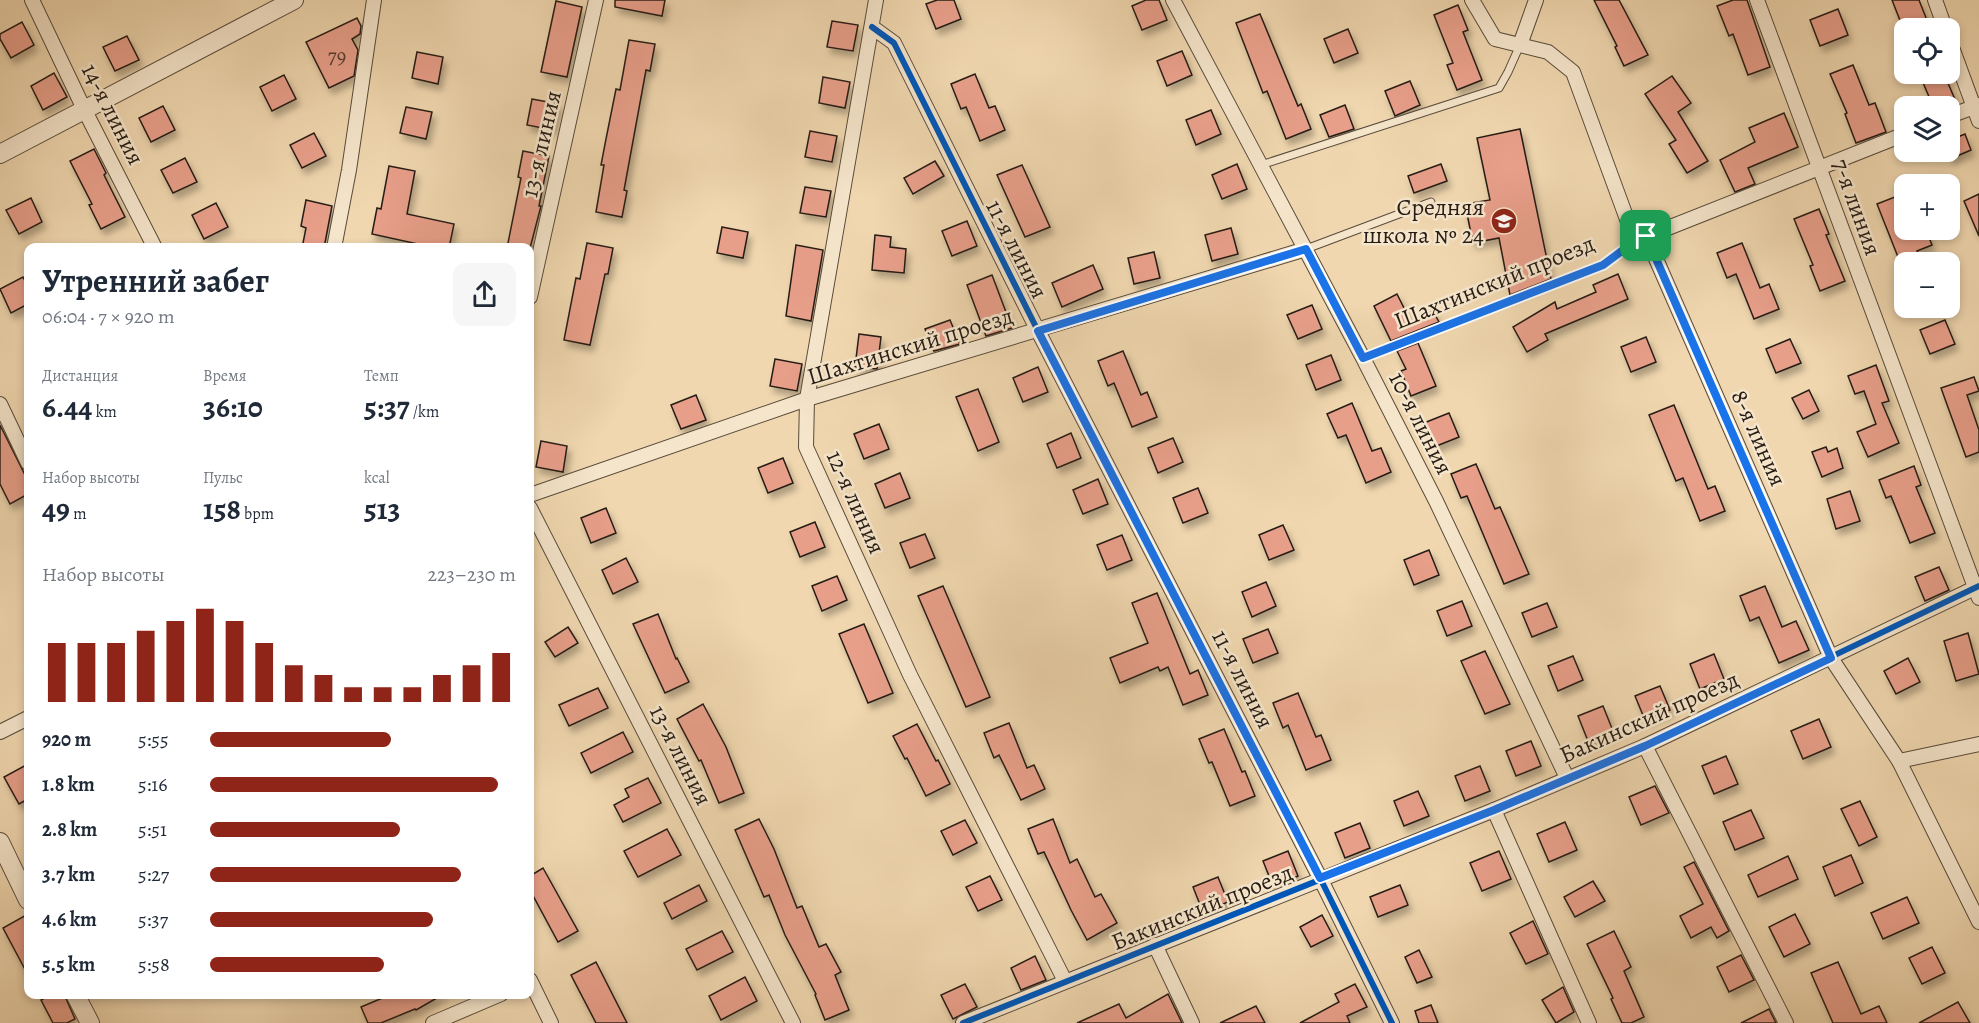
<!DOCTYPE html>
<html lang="ru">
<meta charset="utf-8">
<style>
body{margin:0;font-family:Alegreya,serif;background:#f6f6f7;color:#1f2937;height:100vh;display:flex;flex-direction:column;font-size:22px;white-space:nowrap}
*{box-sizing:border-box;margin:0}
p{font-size:20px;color:#747a83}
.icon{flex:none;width:33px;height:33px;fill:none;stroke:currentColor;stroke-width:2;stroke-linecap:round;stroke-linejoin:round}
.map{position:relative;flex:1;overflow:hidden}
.details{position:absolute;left:24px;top:243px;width:510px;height:756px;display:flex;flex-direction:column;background:#fff;border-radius:12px;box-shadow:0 3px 9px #0003}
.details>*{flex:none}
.fabs{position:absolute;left:1894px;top:18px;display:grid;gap:12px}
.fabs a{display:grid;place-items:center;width:66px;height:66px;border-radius:12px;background:#fff;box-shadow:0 3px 9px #0003;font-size:30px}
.pin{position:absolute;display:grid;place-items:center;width:51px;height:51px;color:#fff;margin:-26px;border-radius:12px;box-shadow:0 3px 9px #0006}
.round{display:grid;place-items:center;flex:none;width:63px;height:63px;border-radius:12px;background:#f6f6f7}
.summary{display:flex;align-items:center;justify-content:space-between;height:102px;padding:0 18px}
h1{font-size:33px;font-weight:600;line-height:45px}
.figures{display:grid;grid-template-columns:repeat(3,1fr);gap:9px;height:102px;padding:6px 18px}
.figures div{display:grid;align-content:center}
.figures b{font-size:30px;font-weight:600}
.figures small{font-size:16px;font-weight:400}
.figures p{font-size:16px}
.chart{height:168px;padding:12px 18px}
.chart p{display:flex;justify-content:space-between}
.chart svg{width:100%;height:108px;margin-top:6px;stroke:#8f2418;stroke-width:6}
ul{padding:0 18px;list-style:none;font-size:20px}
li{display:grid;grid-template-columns:96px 72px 1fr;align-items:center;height:45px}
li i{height:15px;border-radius:8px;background:#8f2418}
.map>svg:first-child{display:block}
</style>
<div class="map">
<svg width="1979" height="1023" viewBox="0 0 1979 1023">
<defs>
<filter id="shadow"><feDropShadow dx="3.5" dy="6" stdDeviation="3" flood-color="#0004"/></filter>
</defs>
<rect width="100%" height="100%" fill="#f0d7af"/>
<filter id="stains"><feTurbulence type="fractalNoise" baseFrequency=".00333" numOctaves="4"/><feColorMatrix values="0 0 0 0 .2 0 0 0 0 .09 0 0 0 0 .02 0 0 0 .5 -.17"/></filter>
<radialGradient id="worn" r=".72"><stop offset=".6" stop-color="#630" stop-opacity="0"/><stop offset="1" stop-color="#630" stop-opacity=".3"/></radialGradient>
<g fill="#e89f8a" stroke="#261c14" stroke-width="1.5" filter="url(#shadow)">
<path d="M615 0H665L662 16 615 7Z"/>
<path d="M937 0H954L961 19 936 29 926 4Z"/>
<path d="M1146 0H1159L1167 20 1142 30 1132 6Z"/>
<path d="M1594 0H1619L1648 55 1624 66 1615 47 1617 46Z"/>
<path d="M1733 0H1747L1770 67 1748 75 1733 34 1729 36 1717 6Z"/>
<path d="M1892 0H1919L1930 28H1903Z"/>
<path d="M556 1 582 7 567 77 541 72Z"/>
<path d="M1458 5 1468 30 1463 32 1482 80 1457 90 1447 65 1453 63 1434 15Z"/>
<path d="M1838 9 1848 35 1820 46 1810 20Z"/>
<path d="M1260 14 1298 106 1301 104 1311 129 1286 139 1267 91 1263 93 1236 23Z"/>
<path d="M357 18 361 26 360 34 352 39 358 50 354 76 329 88 306 42Z"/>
<path d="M832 21 858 25 853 51 827 47Z"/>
<path d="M22 22 34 45 11 58 0 39V34Z"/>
<path d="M1348 29 1358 53 1334 63 1324 39Z"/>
<path d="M127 36 139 60 115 71 103 47Z"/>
<path d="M629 40 655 44 650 71 646 70 624 190 627 191 622 217 596 212 604 165H601L606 139 616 89 620 90Z"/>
<path d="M1182 51 1192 75 1167 86 1157 61Z"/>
<path d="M417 52 443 57 438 84 412 78Z"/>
<path d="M1853 65 1869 105 1875 103 1886 132 1856 143 1845 114 1847 113 1830 74Z"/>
<path d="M54 73 67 97 43 110 31 86Z"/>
<path d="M975 74 989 108 995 106 1005 130 980 141 966 107 961 109 951 84Z"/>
<path d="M1932 74H1944L1957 104 1950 106H1933L1921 78Z"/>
<path d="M284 75 296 99 272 111 260 87Z"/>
<path d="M1672 76 1691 103 1678 112 1708 161 1687 173 1669 144 1676 140 1645 94Z"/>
<path d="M823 77 850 82 845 108 819 103Z"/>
<path d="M1410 81 1420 105 1395 116 1385 91Z"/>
<path d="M532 99 559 104 553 130 527 125Z"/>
<path d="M1345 105 1354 129 1329 137 1320 115Z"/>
<path d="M163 106 175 130 151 142 139 118Z"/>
<path d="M406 107 432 112 426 139 400 133Z"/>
<path d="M1211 110 1221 134 1196 145 1186 120Z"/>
<path d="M1784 113 1798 147 1748 168 1755 184 1735 192 1720 160 1755 142 1749 128Z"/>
<path d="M1520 129 1551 279 1510 295 1499 238 1473 243 1465 204 1490 200 1477 138Z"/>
<path d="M810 131 837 136 832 162 805 157Z"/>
<path d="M314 133 326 156 302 168 290 145Z"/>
<path d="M1965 134 1971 150 1950 159V140Z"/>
<path d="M94 149 106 173 104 175 125 217 101 229 89 205 92 204 70 161Z"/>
<path d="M523 151 549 156 539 206H541L530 248H507L521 178 518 177Z"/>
<path d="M185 158 197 182 173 193 161 170Z"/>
<path d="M935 161 944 176 913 194 904 178Z"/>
<path d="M1237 164 1247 189 1222 199 1212 175Z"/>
<path d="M1441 164 1447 181 1414 193 1408 176Z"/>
<path d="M1022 165 1050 227 1025 237 997 175Z"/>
<path d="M389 166 415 171 407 214 454 224 449 248H436L372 234 377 208 381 209Z"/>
<path d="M805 187 831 191 826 217 800 213Z"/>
<path d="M1905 193V230H1926L1932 245 1917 251 1922 262H1900L1877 204Z"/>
<path d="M1979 194V236L1964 201Z"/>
<path d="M31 198 42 222 19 234 6 210Z"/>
<path d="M306 200 332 206 324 248H302L306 228 301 226Z"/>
<path d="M216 203 228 227 204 239 192 215Z"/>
<path d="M1819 209 1829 234 1826 235 1845 281 1820 291 1810 266 1813 265 1794 219Z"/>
<path d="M967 221 977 246 952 256 942 231Z"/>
<path d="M722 227 748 232 743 258 717 253Z"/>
<path d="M1231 228 1238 254 1212 261 1205 235Z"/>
<path d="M875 235 891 237 890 247 906 249 904 273 872 270Z"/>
<path d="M587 243 613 248 608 274H605L590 345 564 340 576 278 580 279Z"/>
<path d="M1742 243 1760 288 1769 284 1779 309 1754 319 1736 274 1727 278 1717 253Z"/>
<path d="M796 245 823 250 811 321 786 316Z"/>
<path d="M1154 252 1160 278 1134 284 1128 258Z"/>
<path d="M1093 265 1103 289 1062 307 1052 283Z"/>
<path d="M1618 274 1628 299 1545 334 1548 340 1527 352 1513 327 1555 302 1557 309 1596 292 1593 285Z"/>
<path d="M992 275 1012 328 986 336 967 285Z"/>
<path d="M23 277 28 287V304L11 313 0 289Z"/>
<path d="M1397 294 1411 322 1433 311 1439 322 1391 341 1374 306Z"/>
<path d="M1312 305 1322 329 1298 339 1287 315Z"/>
<path d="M950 320 960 344 934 351 925 329Z"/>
<path d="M1945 320 1955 344 1930 354 1920 330Z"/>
<path d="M859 334 881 337 877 369 855 367Z"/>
<path d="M1646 337 1656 362 1631 372 1621 347Z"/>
<path d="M1790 339 1801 363 1776 373 1766 349Z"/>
<path d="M1418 343 1436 386 1411 396 1401 371 1406 369 1397 351Z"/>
<path d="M1123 351 1141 395 1147 392 1157 417 1132 427 1114 383 1108 386 1098 361Z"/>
<path d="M1331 355 1341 380 1316 390 1306 365Z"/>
<path d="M775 359 802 364 797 391 770 386Z"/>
<path d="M1876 365 1889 401 1882 403 1899 443 1868 457 1857 432 1876 424 1864 391 1855 394 1848 376Z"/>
<path d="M1038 367 1048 392 1023 402 1013 378Z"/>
<path d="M1974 377 1979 391 1967 395 1979 430V452L1966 457 1941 388Z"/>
<path d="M978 389 999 442 978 451 956 397Z"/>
<path d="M1809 390 1819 411 1803 419 1792 398Z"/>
<path d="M696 395 706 420 681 429 671 405Z"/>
<path d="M1352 403 1372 451 1381 448 1391 472 1366 483 1346 435 1338 438 1327 414Z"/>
<path d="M1674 405 1708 489 1715 486 1725 511 1700 521 1683 478 1676 481 1649 415Z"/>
<path d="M1449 413 1459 437 1434 447 1424 423Z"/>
<path d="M879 424 889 449 864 459 854 434Z"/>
<path d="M0 425 28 481V494L10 504 0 484Z"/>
<path d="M1071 433 1081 458 1057 468 1047 444Z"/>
<path d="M1173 438 1183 462 1158 473 1148 448Z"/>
<path d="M541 441 567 446 563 472 536 467Z"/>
<path d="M1826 447 1828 452 1837 448 1843 468 1822 477 1812 452Z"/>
<path d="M783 458 793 483 768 493 758 468Z"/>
<path d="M1476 464 1495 509 1500 507 1529 574 1504 584 1467 496 1461 498 1451 474Z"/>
<path d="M1914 466 1921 485 1916 487 1935 533 1910 543 1891 496 1886 498 1879 480Z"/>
<path d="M900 473 910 498 885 508 875 484Z"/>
<path d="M1098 479 1108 504 1083 514 1073 490Z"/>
<path d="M1198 488 1208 513 1183 523 1173 498Z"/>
<path d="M1850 491 1860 521 1836 529 1827 499Z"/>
<path d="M606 508 616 533 591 543 581 518Z"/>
<path d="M815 522 825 547 800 557 790 532Z"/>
<path d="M1283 525 1294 550 1269 560 1259 535Z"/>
<path d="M925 534 935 558 910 568 900 543Z"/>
<path d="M1122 535 1132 560 1107 570 1097 545Z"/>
<path d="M1429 550 1439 575 1414 585 1404 560Z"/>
<path d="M626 558 638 582 613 594 602 570Z"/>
<path d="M1939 567 1949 590 1925 601 1915 577Z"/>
<path d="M837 576 847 600 822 611 812 586Z"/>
<path d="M1266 582 1276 606 1252 617 1242 592Z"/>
<path d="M943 586 990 697 966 707 918 596Z"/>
<path d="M1765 586 1782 627 1796 621 1809 650 1779 663 1759 617 1750 621 1740 596Z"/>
<path d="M1157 593 1190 674 1198 670 1208 695 1183 705 1168 667 1160 671 1158 667 1120 683 1110 658 1148 643 1132 603Z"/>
<path d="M1462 601 1472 626 1447 636 1437 611Z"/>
<path d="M1547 603 1557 627 1532 637 1522 613Z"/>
<path d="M658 614 676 659 677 658 689 682 665 693 633 624Z"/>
<path d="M864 624 893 693 868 703 839 634Z"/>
<path d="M568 627 578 643 555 657 545 642Z"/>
<path d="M1268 629 1278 653 1253 663 1243 639Z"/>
<path d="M1968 633 1979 674 1956 681 1944 641Z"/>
<path d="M1485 651 1510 704 1485 714 1461 661Z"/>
<path d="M1714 654 1724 679 1700 689 1690 664Z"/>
<path d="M1573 656 1583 680 1558 691 1548 666Z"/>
<path d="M1908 658 1920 682 1896 694 1884 671Z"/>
<path d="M1660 686 1670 710 1645 720 1635 696Z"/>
<path d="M598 688 608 708 569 726 559 705Z"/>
<path d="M1298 693 1316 737 1321 735 1331 760 1306 770 1288 725 1283 728 1273 703Z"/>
<path d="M703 704 726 747 744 793 719 803 701 760 699 761 677 719Z"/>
<path d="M1603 706 1613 731 1588 741 1578 716Z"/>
<path d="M1819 719 1831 747 1803 759 1791 731Z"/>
<path d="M1009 723 1027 768 1034 765 1045 789 1021 800 999 755 994 758 984 733Z"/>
<path d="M917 724 936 761 938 760 950 784 926 796 907 758 905 759 893 736Z"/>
<path d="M1224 729 1242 772 1245 771 1255 796 1230 806 1212 762 1209 763 1199 739Z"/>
<path d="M623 732 633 752 591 773 581 753Z"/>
<path d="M1531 741 1541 766 1516 776 1506 751Z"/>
<path d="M1726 756 1738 784 1714 794 1702 766Z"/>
<path d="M28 764V799L19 804 4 777Z"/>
<path d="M1480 766 1490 791 1465 801 1455 776Z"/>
<path d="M648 778 661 803 623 822 614 805 629 797 625 789Z"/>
<path d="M1655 786 1669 813 1641 825 1629 797Z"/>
<path d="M1418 791 1429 816 1404 826 1394 801Z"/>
<path d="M1860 801 1877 837 1859 846 1841 809Z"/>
<path d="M1751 810 1764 838 1735 850 1723 822Z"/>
<path d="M759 819 774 849 797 908 802 906 819 947 826 944 841 972 835 975 849 1010 825 1020 815 995 816 994 785 935 769 895 764 897 735 830Z"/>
<path d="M1053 819 1070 863 1077 859 1095 897 1101 894 1117 923 1087 940 1071 910 1044 852 1038 854 1028 829Z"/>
<path d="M965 820 977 843 953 855 941 831Z"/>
<path d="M1565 822 1577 850 1549 862 1537 834Z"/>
<path d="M1360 823 1370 848 1345 858 1335 833Z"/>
<path d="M667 829 681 855 638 877 624 851Z"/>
<path d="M1288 851 1298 876 1273 886 1263 861Z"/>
<path d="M1499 851 1511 879 1482 891 1470 863Z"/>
<path d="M1851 855 1863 883 1835 896 1823 867Z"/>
<path d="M1788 856 1798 879 1758 897 1748 875Z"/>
<path d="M1694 862 1729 931 1717 938 1711 927 1691 938 1680 916 1703 904 1684 867Z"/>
<path d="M543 868 578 931 558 942 530 890V876Z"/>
<path d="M990 876 1002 900 978 911 966 887Z"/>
<path d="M1218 877 1228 902 1203 912 1193 887Z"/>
<path d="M1593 881 1605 901 1575 917 1564 897Z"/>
<path d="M699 885 707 901 672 919 664 903Z"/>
<path d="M1400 885 1408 905 1378 917 1370 897Z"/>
<path d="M1907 897 1919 923 1883 939 1871 913Z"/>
<path d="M28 914V975L3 928Z"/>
<path d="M1795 914 1810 944 1784 957 1769 927Z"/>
<path d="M1322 915 1333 936 1311 947 1300 927Z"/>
<path d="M1533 921 1548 954 1526 964 1510 933Z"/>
<path d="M722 931 733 952 697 970 686 949Z"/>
<path d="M1614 931 1631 967 1624 971 1644 1017 1631 1023H1622L1611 999 1613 998 1587 944Z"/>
<path d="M1932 947 1945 973 1922 984 1909 958Z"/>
<path d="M1419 950 1432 977 1417 983 1405 957Z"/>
<path d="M1741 955 1754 980 1729 992 1717 967Z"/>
<path d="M1035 956 1046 980 1021 990 1011 968Z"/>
<path d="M596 962 627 1023H596L571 975Z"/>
<path d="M1838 962 1861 1014 1879 1006 1887 1023H1833L1811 973Z"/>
<path d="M745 977 757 1001 721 1020 709 996Z"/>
<path d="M965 984 977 1007 953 1019 941 995Z"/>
<path d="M1355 984 1367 1007 1347 1016 1350 1023H1300L1339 1002 1335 994Z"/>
<path d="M1563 987 1574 1012 1556 1023 1542 1000Z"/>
<path d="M52 994H64L75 1019 67 1023H53L41 1000Z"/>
<path d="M392 994H444L416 1010 415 1009 381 1023H368L361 1007Z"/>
<path d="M1168 994 1182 1023H1077L1119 1004 1126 1018Z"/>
<path d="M1958 1002 1970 1023H1919Z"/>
<path d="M1431 1005 1438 1023H1419L1415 1011Z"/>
<path d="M1256 1006 1265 1023H1220Z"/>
<path d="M1769 1009 1776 1023H1741Z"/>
</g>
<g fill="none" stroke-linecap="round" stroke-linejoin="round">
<defs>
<g id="service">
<path d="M1261 165 1499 88 1508 72 1520 45"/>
<path d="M1306 249 1431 202"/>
<path d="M1363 358 1603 265 1635 241"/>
</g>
<g id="minor">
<path d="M32 0 84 109 155 248"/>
<path d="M876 0 807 399 806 447 910 675 1065 981"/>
<path d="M1173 0 1363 358 1436 501 1567 778"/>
<path d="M1472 0 1495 39 1548 52 1573 72 1635 241 1905 134"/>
<path d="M1757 0 1979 598"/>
<path d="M1935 0 1945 28"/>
<path d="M872 27 894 43 1038 331 1320 878 1392 1023"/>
<path d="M1950 42 1979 121"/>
<path d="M1520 45 1536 0"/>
<path d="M1950 116 1979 105"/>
<path d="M1646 236 1831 658 1899 761 1979 922"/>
<path d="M334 248 349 170 374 0"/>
<path d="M530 297 596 0"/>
<path d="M0 404 28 463"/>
<path d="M530 495 807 399 1306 249"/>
<path d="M530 508 793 1023"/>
<path d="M0 732 28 718"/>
<path d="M1645 746 1786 1023"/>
<path d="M1899 761 1979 744"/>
<path d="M1494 810 1589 1023"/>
<path d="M1155 945 1192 1023"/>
<path d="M530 980 551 1023"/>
<path d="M433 1023 501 994"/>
<path d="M963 1023 1494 810 1645 746 1979 586"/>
</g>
<g id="tertiary">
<path d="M0 154 294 0"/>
<path d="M0 842 28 900"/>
<path d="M75 994 90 1023"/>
</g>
</defs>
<use href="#service" stroke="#584b3b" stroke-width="9"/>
<use href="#minor" stroke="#584b3b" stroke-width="16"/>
<use href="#tertiary" stroke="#584b3b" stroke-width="20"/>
<use href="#service" stroke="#f5e5cb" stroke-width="7"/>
<use href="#minor" stroke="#f5e5cb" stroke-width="14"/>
<use href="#tertiary" stroke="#f5e5cb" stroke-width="18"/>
<defs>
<g id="cycleway">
<path d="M872 27 894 43 1038 331 1320 878 1392 1023"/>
<path d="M963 1023 1494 810 1645 746 1979 586"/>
</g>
</defs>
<use href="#cycleway" stroke="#f5e5cb" stroke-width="10"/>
<use href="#cycleway" stroke="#0057b8" stroke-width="6"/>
</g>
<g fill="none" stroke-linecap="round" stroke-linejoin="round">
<defs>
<path id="route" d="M1646 236 1831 658 1645 746 1494 810 1320 878 1038 331 1306 249 1363 358 1603 265 1635 241Z"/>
</defs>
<use href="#route" stroke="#fff" stroke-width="12"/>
<use href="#route" stroke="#1a73e8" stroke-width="8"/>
</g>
<defs>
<symbol id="school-disc" viewBox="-11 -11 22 22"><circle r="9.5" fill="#8f2418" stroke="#f5e5cb"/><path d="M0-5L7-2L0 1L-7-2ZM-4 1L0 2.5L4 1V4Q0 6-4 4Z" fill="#fff"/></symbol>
</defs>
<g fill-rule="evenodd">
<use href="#school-disc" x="1489" y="206" width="30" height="30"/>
</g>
<g text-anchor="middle" stroke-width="5" stroke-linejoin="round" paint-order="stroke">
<g font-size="21" fill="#563d32">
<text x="337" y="63">79</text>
</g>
<g font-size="24" fill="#261c14" stroke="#f5e5cb">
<text transform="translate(113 114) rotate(63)" y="8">14-я линия</text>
<text transform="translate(541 144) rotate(-77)" y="8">13-я линия</text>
<text transform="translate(1857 207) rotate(70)" y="8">7-я линия</text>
<text transform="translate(1017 249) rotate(63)" y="8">11-я линия</text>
<text transform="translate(1494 282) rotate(-22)" y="8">Шахтинский проезд</text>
<text transform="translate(910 346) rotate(-17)" y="8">Шахтинский проезд</text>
<text transform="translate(1421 423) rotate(63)" y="8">10-я линия</text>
<text transform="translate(1759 438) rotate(66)" y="8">8-я линия</text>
<text transform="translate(856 502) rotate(66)" y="8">12-я линия</text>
<text transform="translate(1243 679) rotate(63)" y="8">11-я линия</text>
<text transform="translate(1649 717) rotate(-24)" y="8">Бакинский проезд</text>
<text transform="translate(681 755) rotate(63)" y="8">13-я линия</text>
<text transform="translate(1202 907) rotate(-22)" y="8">Бакинский проезд</text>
</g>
<g font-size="24" fill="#261c14" stroke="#f5e5cb" text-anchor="end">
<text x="1484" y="215">Средняя<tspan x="1484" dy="28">школа № 24</tspan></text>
</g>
</g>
<rect width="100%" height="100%" filter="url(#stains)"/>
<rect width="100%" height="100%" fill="url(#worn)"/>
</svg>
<div class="fabs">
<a><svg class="icon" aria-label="locate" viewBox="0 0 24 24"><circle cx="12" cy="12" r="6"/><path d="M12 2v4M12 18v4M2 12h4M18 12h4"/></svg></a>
<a><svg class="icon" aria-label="layers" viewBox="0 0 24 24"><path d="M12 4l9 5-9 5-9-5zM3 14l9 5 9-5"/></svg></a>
<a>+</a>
<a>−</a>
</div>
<div class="pin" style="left:1646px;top:236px;background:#1e9e55"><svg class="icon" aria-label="arrive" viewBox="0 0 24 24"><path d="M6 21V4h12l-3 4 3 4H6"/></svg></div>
<section class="details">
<div class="summary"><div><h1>Утренний забег</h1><p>06:04 · 7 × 920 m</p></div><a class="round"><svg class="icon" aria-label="share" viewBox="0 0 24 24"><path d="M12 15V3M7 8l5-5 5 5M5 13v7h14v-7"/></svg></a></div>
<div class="figures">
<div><p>Дистанция</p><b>6.44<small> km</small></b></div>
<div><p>Время</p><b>36:10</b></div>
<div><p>Темп</p><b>5:37<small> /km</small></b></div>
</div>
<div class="figures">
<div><p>Набор высоты</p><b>49<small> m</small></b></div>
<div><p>Пульс</p><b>158<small> bpm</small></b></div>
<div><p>kcal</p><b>513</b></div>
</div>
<div class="chart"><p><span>Набор высоты</span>223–230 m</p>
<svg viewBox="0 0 160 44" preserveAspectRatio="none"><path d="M5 44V20M15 44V20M25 44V20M35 44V15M45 44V11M55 44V6M65 44V11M75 44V20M85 44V29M95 44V33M105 44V38M115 44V38M125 44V38M135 44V33M145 44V29M155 44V24"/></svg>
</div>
<ul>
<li><b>920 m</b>5:55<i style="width:59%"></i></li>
<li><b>1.8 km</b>5:16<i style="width:94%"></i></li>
<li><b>2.8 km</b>5:51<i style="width:62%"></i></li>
<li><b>3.7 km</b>5:27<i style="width:82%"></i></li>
<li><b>4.6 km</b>5:37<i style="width:73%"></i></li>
<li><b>5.5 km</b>5:58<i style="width:57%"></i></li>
</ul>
</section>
</div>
